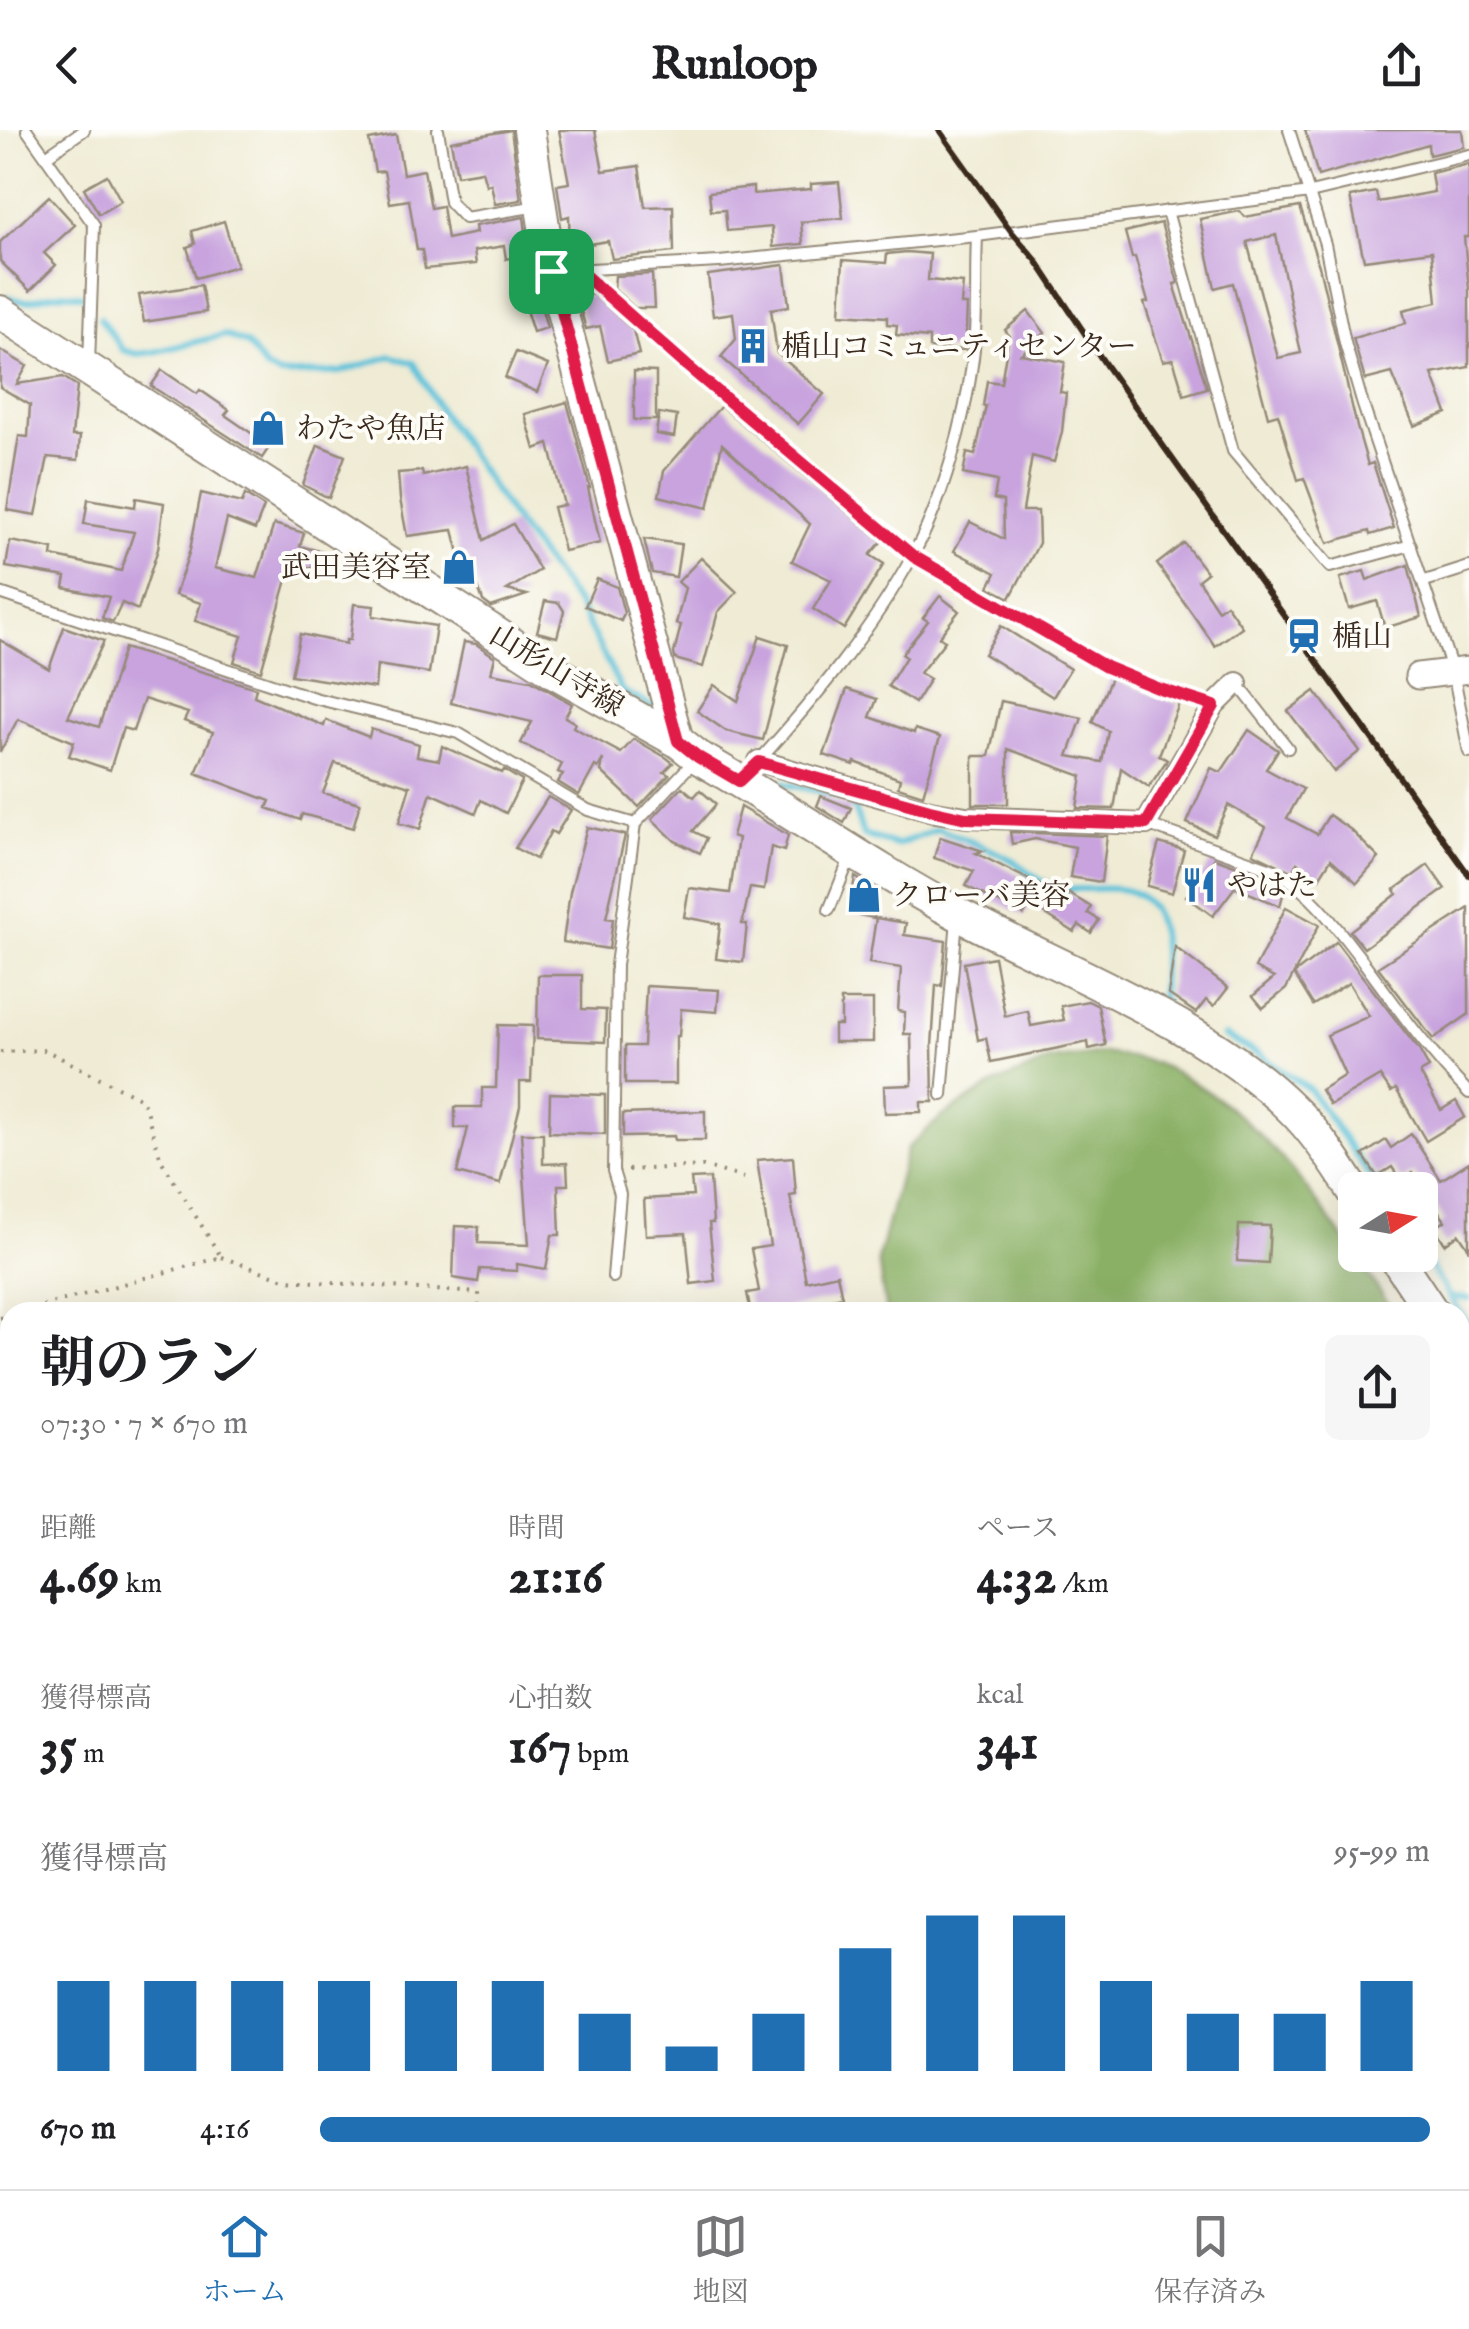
<!DOCTYPE html>
<html lang="ja">
<meta charset="utf-8">
<style>
body{margin:0;font-family:"IM FELL English","Noto Serif JP",serif;background:#f6f6f6;color:#202124;height:100vh;display:flex;flex-direction:column;font-size:38px;white-space:nowrap}
*{box-sizing:border-box;margin:0}
p{font-size:32px;color:#757577}
.icon{flex:none;width:55px;height:55px;fill:none;stroke:currentColor;stroke-width:2;stroke-linecap:round;stroke-linejoin:round}
.map{position:relative;flex:1;overflow:hidden}
.sheet{position:absolute;left:0px;top:1172px;width:1470px;height:888px;display:flex;flex-direction:column;background:#fff;border-radius:30px 30px 0 0;box-shadow:0 10px 40px #0002}
.sheet>*{flex:none}
.needle{width:65px;rotate:79deg}
.fabs{position:absolute;left:1338px;top:1042px;display:grid;gap:20px}
.fabs a{display:grid;place-items:center;width:100px;height:100px;border-radius:15px;background:#fff;box-shadow:0 10px 40px #0002;font-size:50px}
.pin{position:absolute;display:grid;place-items:center;width:85px;height:85px;color:#fff;margin:-42px;border-radius:20px;box-shadow:0 5px 15px #0006}
.round{display:grid;place-items:center;flex:none;width:105px;height:105px;border-radius:15px;background:#f6f6f6}
.head{display:flex;align-items:center;justify-content:space-between;height:170px;padding:0 40px}
h1{font-size:55px;font-weight:700;line-height:75px}
.figures{display:grid;grid-template-columns:repeat(3,1fr);gap:15px;height:170px;padding:10px 40px}
.figures div{display:grid;align-content:center}
.figures b{font-size:50px;font-weight:700}
.figures small{font-size:28px;font-weight:400}
.figures p{font-size:28px}
.chart{height:280px;padding:20px 40px}
.chart p{display:flex;justify-content:space-between}
.chart svg{width:100%;height:180px;margin-top:10px;stroke:#1f6fb2;stroke-width:6}
ul{padding:0 40px;list-style:none;font-size:32px}
li{display:grid;grid-template-columns:160px 120px 1fr;align-items:center;height:75px}
li i{height:25px;border-radius:12px;background:#1f6fb2}
header{display:flex;justify-content:space-between;align-items:center;height:130px;padding:0 40px;background:#fff;font-size:45px;font-weight:700}
.menu{display:flex;justify-content:space-around;align-items:center;height:140px;border-top:2px solid #e0e0e0;background:#fff;font-size:28px;color:#757577}
.menu a{display:grid;justify-items:center;gap:5px}
.menu .selected{color:#1f6fb2}
.map>svg:first-child{display:block}
</style>
<header><svg class="icon" aria-label="back" viewBox="0 0 24 24"><path d="M15 5l-7 7 7 7"/></svg>Runloop<svg class="icon" aria-label="share" viewBox="0 0 24 24"><path d="M12 15V3M7 8l5-5 5 5M5 13v7h14v-7"/></svg></header>
<div class="map">
<svg width="1469" height="2059" viewBox="0 0 1469 2059">
<rect width="100%" height="100%" fill="#fdfcf7"/>
<filter id="ink" filterUnits="userSpaceOnUse"><feTurbulence type="fractalNoise" baseFrequency=".01" numOctaves="2"/><feDisplacementMap in="SourceGraphic" scale="20" xChannelSelector="R" yChannelSelector="G"/><feConvolveMatrix kernelMatrix="1 2 1 2 8 2 1 2 1" color-interpolation-filters="sRGB"/></filter>
<filter id="wash" filterUnits="userSpaceOnUse"><feTurbulence type="fractalNoise" baseFrequency=".0048" numOctaves="4" result="noise"/><feDisplacementMap in="SourceGraphic" scale="40" xChannelSelector="R" yChannelSelector="G"/><feGaussianBlur stdDeviation="2.25" result="paint"/><feColorMatrix in="noise" values="0 0 0 0 0 0 0 0 0 0 0 0 0 0 0 0 0 1.4 0 .05"/><feComposite in="paint" operator="in"/></filter>
<g filter="url(#wash)">
<rect width="100%" height="100%" fill="#efebd4"/>
<g fill="#8ab065" stroke="#626d42" stroke-width="2.5">
<path d="M1104 923C1121 926 1141 927 1157 934 1265 978 1330 1091 1394 1182H886L878 1130 907 1018 941 987 992 955 1050 930Z"/>
<path d="M1460 1682H1469V2059H341L345 2050H1460Z"/>
</g>
<g fill="none" stroke-linecap="round" stroke-linejoin="round">
<g stroke="#5cc2da" stroke-width="6">
<path d="M9 167C28 176 38 166 57 164 65 162 74 165 82 166"/>
<path d="M100 188 123 220 137 224 154 222 225 205 247 214 266 239 280 245 340 242 391 226 414 233 440 280 519 397 578 475 622 561 655 578"/>
<path d="M776 652 846 667 854 677 863 705 897 715 938 699C962 708 987 717 1010 729 1023 736 1034 749 1048 754 1071 763 1095 757 1118 759 1171 764 1162 830 1161 867L1166 872"/>
<path d="M1224 906 1260 925 1309 959 1380 1060"/>
<path d="M1420 1121 1469 1196"/>
<path d="M1450 1167 1469 1169"/>
</g>
</g>
<g id="blocks">
<g fill="#c8a3de" fill-rule="evenodd">
<path d="M511 0 521 70 495 74 491 54 486 55 482 41 457 45 451 11Z"/>
<path d="M559 0H595L603 41 639 36 645 77 673 76 674 122 612 129 608 111 570 117 569 86 562 88 557 55 569 53Z"/>
<path d="M1305 0H1462L1464 17 1429 25 1428 14 1318 46Z"/>
<path d="M396 5 403 44 424 40 431 78 442 76 447 109 476 103 475 96 524 87 529 124 506 129 504 116 474 121 476 134 425 139 422 120H417L409 70 390 73 384 41 375 42 369 10Z"/>
<path d="M1469 34V107H1464L1469 159V237L1432 244 1447 283 1414 296 1392 243 1365 250 1353 208 1406 193 1403 180 1437 172 1432 121 1364 130 1350 67 1376 62 1378 72 1434 62 1431 43Z"/>
<path d="M107 45 121 71 99 84 84 58Z"/>
<path d="M839 52 843 88 801 92 803 114 773 117 772 97 727 101 725 80 711 81 709 62 753 57V64L811 59V54Z"/>
<path d="M49 66 75 95 44 123 56 135 30 161 0 131V112Z"/>
<path d="M1300 77 1319 136 1357 297 1368 335 1373 333 1394 398 1370 405 1369 401 1328 413 1304 348 1298 350 1278 284 1268 287 1233 153 1215 158 1200 89 1240 81 1245 87ZM1276 105 1301 223 1278 228 1247 112Z"/>
<path d="M224 91 237 136 196 148 187 117 195 114 192 101Z"/>
<path d="M1161 93 1178 153 1174 154 1207 258 1184 265 1173 229 1163 231 1144 173 1148 172 1135 127 1132 128 1125 102Z"/>
<path d="M907 122 930 124 928 150 963 153 961 175H967L965 220 929 218V208L896 205 897 195 887 194V187L840 184 843 130 886 133 887 124Z"/>
<path d="M784 135 789 176 771 179 777 223 824 264 798 294 721 227 736 209 733 183 713 186 708 145Z"/>
<path d="M652 144 654 178H635L614 159 615 146Z"/>
<path d="M534 150 547 198 533 202 518 155Z"/>
<path d="M201 155 206 182 144 192 139 165Z"/>
<path d="M593 164 633 200 639 224 608 231 600 196 586 199 577 167Z"/>
<path d="M1028 181 1045 203 1021 224 1065 232 1060 262 1066 263 1062 302 1054 332 1032 326 1023 381H1038L1039 413 1010 468 989 457 996 443 954 421 970 392 1004 409 1003 371 994 369 997 351 963 344 967 323 975 325 986 276H983L987 251 1001 253 1009 205 1005 200Z"/>
<path d="M0 220 27 236 17 254 63 247 77 256 72 306H80L78 330 48 327 36 385 7 380 19 306 28 307 30 275 0 257Z"/>
<path d="M516 222 548 235 537 262 505 248Z"/>
<path d="M162 240 197 264 200 260 229 280 225 285 270 316 262 328 151 256Z"/>
<path d="M634 241 656 242V290H634Z"/>
<path d="M567 272 590 358H588L600 413 564 421 553 377 564 375 549 314 535 319 525 284Z"/>
<path d="M721 276 882 411 870 425 884 434 844 499 813 479 831 450 792 431 810 394 722 314 708 378 659 366 664 341Z"/>
<path d="M659 283 677 286 674 307 656 304Z"/>
<path d="M318 315 345 326 329 368 303 355Z"/>
<path d="M466 336 484 410 513 394 540 440 507 460 527 465 491 477 483 471 467 426 460 427 453 400 407 406 400 369 398 343 422 341 423 346Z"/>
<path d="M201 363 242 373 245 365 264 377 255 400 227 389 215 438 257 448 274 394 304 403 300 416 327 423 323 441 297 434 294 442 288 446 261 541 234 532 242 506 195 491 201 473 175 465 190 420Z"/>
<path d="M136 368 164 373 158 419 138 480 122 473 113 492 102 488 109 467 64 458 66 447 6 437 10 411 53 419 52 426 121 441 134 402 84 394 88 369 135 377Z"/>
<path d="M644 409 681 414 676 447 652 443Z"/>
<path d="M1184 413 1207 443 1198 450 1218 480 1226 474 1242 497 1215 516 1157 434Z"/>
<path d="M701 428 737 462 718 482 703 537 675 529 674 523 681 495 676 494 685 458 678 452Z"/>
<path d="M1408 435 1421 487 1385 498 1377 471 1349 479 1340 448 1364 441 1367 450Z"/>
<path d="M597 449 617 457 624 483 621 491 585 476Z"/>
<path d="M940 466 959 481 939 507 945 511 920 543 930 549 915 573 888 556 906 527 902 524 928 491 923 488Z"/>
<path d="M545 471 559 473 564 481 557 507 537 502Z"/>
<path d="M354 474 374 476 373 486 436 496 429 543 377 535 375 558 291 545 300 504 346 514V510H350Z"/>
<path d="M1001 496 1070 539 1053 567 984 524Z"/>
<path d="M64 497 104 511 68 587 99 597 124 518 256 558 254 566 324 596 326 590 369 607 371 599 419 614 417 626 439 630 442 616 502 643 504 640 522 651 506 683 481 670 476 683 431 663 420 699 399 693 410 656 335 633 323 663 360 673 353 698 302 684 300 690 267 678 270 671 196 643 213 602 184 591 188 583 144 569 133 601 123 598 110 640 69 626 74 612 18 589 0 622V510L49 539Z"/>
<path d="M760 506 788 515 763 610 726 601 697 581 714 555 738 571Z"/>
<path d="M464 512 476 514 495 527 491 543 531 550 572 574 565 587 575 593 573 597 621 623 634 609 667 628 673 633 664 642 669 645 639 677 601 641 603 629 598 638 595 636 579 665 558 652 563 644 558 642 562 634 521 613 532 592 451 573Z"/>
<path d="M1111 548 1179 574 1159 625 1167 630 1149 657 1121 638 1114 679 1077 678 1082 646 1008 619V674H973V626H989L1001 571 1082 588 1068 626 1102 632 1108 601 1092 592Z"/>
<path d="M847 559 877 569 870 587 914 603 915 599 940 607 923 665 898 657 900 649 855 632 854 635 824 625Z"/>
<path d="M1315 561 1360 621 1334 642 1288 581Z"/>
<path d="M1249 600 1278 620 1266 639 1303 659 1287 688 1317 704 1329 685 1351 700 1379 728 1357 753 1331 729 1319 748 1297 733 1293 742 1253 723 1266 697 1228 675 1214 705 1187 693 1211 638 1221 642Z"/>
<path d="M682 657 694 667 700 660 716 674 693 701 707 708 700 723 675 711 652 689Z"/>
<path d="M821 666 851 678 844 693 817 676Z"/>
<path d="M548 667 571 680 556 704 551 701 536 729 515 718Z"/>
<path d="M740 677 788 705 784 721 771 717 764 760 750 758 742 794H747L743 832 716 829 720 794 684 787 689 758 730 763 738 708 732 706Z"/>
<path d="M587 697 625 705 606 788 613 789 609 819 563 812 570 762Z"/>
<path d="M1010 702 1107 706 1101 752 1070 747 1075 717 1035 709 1012 714Z"/>
<path d="M940 707 983 721 976 723 1067 769 1068 763 1091 777 1088 783 1099 790 1091 803 1079 795 1074 802 1030 774 1024 785 966 756 974 741 934 728Z"/>
<path d="M1159 713 1184 720 1172 763 1147 756Z"/>
<path d="M1215 728 1273 749 1285 757 1280 776 1235 757 1213 786 1186 766Z"/>
<path d="M1428 735 1445 759 1364 818 1350 801 1397 764 1394 760Z"/>
<path d="M855 747 879 762 874 788 849 783Z"/>
<path d="M1286 777 1319 795 1286 859 1263 878 1253 866 1274 848 1255 838Z"/>
<path d="M1469 778V884L1433 909 1378 837Z"/>
<path d="M876 788 906 793 904 805 946 811 942 856 936 855 932 916 933 972H921V982L885 983 884 956 912 955 911 904H904L905 882 898 881 901 838 869 833Z"/>
<path d="M1336 812 1419 920 1429 938 1420 943 1441 980 1456 971 1465 987 1426 1011 1396 959 1391 962 1380 946 1330 975 1321 960 1345 945 1327 905 1369 886 1349 853 1313 875 1294 844Z"/>
<path d="M1175 817 1228 858 1214 876 1206 870 1196 883 1168 864Z"/>
<path d="M994 827 1005 886 1028 881 1031 896 1064 890 1061 876 1088 871 1098 876 1106 915 1089 919 1088 912 991 932 986 908 978 910 964 833Z"/>
<path d="M538 845H582V879L606 880 605 912 537 909Z"/>
<path d="M646 856 719 860 717 882 681 879 679 906H676V954H625V916H643Z"/>
<path d="M841 870H873V912H834V895H841Z"/>
<path d="M498 895 533 896 531 952H520V976L500 1054 457 1043 468 998H455V977H482V958H496Z"/>
<path d="M550 963 605 965V1004L549 1002Z"/>
<path d="M705 981V1010H675L674 1006 623 1007V984Z"/>
<path d="M521 1003H543V1034L567 1033 568 1055H558L560 1105H552L546 1139 517 1134V1141L480 1139 478 1152 453 1148 455 1096 479 1097 478 1113 529 1115Z"/>
<path d="M1411 1004 1441 1050 1469 1032V1119L1459 1104 1445 1114 1435 1098 1445 1091 1413 1043 1401 1051 1392 1037 1377 1046 1363 1025 1386 1010 1391 1018Z"/>
<path d="M793 1027 796 1065 790 1066 806 1151 837 1144 842 1167 771 1182H751L747 1163 759 1161 751 1119 770 1116 757 1030Z"/>
<path d="M710 1048 713 1093H709L715 1151 691 1154 686 1103 646 1105 644 1069 693 1066 691 1049Z"/>
<path d="M1239 1095 1270 1096 1268 1133 1237 1131Z"/>
</g>
</g>
</g>
<g filter="url(#ink)">
<use href="#blocks" fill-opacity="0" stroke="#958a79" stroke-width="2.5"/>
<g fill="none" stroke-linecap="round" stroke-linejoin="round">
<defs>
<g id="service">
<path d="M27 0 94 95 89 234"/>
<path d="M438 0 450 72 465 88 538 76"/>
<path d="M1289 0 1325 114 1345 213 1363 275 1453 542 1469 622"/>
<path d="M46 26 84 0"/>
<path d="M1167 81 1233 321 1330 437 1411 415"/>
<path d="M554 141 719 132 977 106 1310 63 1469 25"/>
<path d="M580 141 686 235 913 426 1106 537 1160 559 1214 576"/>
<path d="M1425 451 1469 437"/>
<path d="M0 463 314 568 458 603 588 680 635 694 696 629"/>
<path d="M1237 553 1288 618"/>
<path d="M757 633C814 570 872 500 913 425 943 371 965 290 973 228 978 188 975 146 977 106"/>
<path d="M1146 694 1277 741C1314 765 1335 796 1362 830 1396 876 1429 923 1469 963"/>
<path d="M829 780 850 728"/>
<path d="M942 965 957 789"/>
<path d="M613 1147 620 1064 613 1041 616 835 635 694"/>
</g>
<path id="minor" d="M759 631 930 681 966 687 1146 694 1214 576 1237 553"/>
<path id="tertiary" d="M1418 546 1469 540"/>
<path id="secondary" d="M529 0 551 141 678 611"/>
<g id="primary">
<path d="M0 182 555 542 678 611 698 627C786 677 868 736 958 784 1064 841 1205 893 1291 978 1316 1002 1337 1034 1355 1063"/>
<path d="M1394 1125 1432 1182"/>
<path d="M1460 1222 1469 1235"/>
</g>
</defs>
<use href="#service" stroke="#958a79" stroke-width="14"/>
<use href="#minor" stroke="#958a79" stroke-width="24"/>
<use href="#tertiary" stroke="#958a79" stroke-width="29"/>
<use href="#secondary" stroke="#958a79" stroke-width="34"/>
<use href="#primary" stroke="#958a79" stroke-width="36"/>
<g stroke="#958a79" stroke-width="4" stroke-dasharray="2.5 8" stroke-linecap="butt">
<path d="M0 922 45 920 143 970 161 1030 221 1127 21 1182"/>
<path d="M628 1040 703 1036 751 1050"/>
<path d="M221 1127 287 1150 479 1163V1182"/>
<path d="M0 1188 10 1186"/>
<path d="M0 1406 10 1422"/>
<path d="M0 1470 10 1464"/>
<path d="M0 2053 10 2046"/>
</g>
<use href="#service" stroke="#fff" stroke-width="10"/>
<use href="#minor" stroke="#fff" stroke-width="20"/>
<use href="#tertiary" stroke="#fff" stroke-width="25"/>
<use href="#secondary" stroke="#fff" stroke-width="30"/>
<use href="#primary" stroke="#fff" stroke-width="32"/>
<path stroke="#3b2a1e" stroke-width="6" d="M939 0 1011 101 1036 130 1107 237 1469 745"/>
</g>
</g>
<g fill="none" stroke-linecap="round" stroke-linejoin="round" filter="url(#ink)">
<defs>
<path id="route" d="M551 141H580L686 235 913 426 1106 537 1160 559 1214 576 1146 694 966 688 930 680 759 632 739 651 698 627 678 611Z"/>
</defs>
<use href="#route" stroke="#fff" stroke-width="20"/>
<use href="#route" stroke="#e11d48" stroke-width="12"/>
</g>
<defs>
<symbol id="building-bare" viewBox="-9 -9 18 18"><path d="M-4-6H4V6H1V3H-1V6H-4ZM-2.5-4.3h1.7v1.8h-1.7ZM.8-4.3h1.7v1.8H.8ZM-2.5-1h1.7V.8h-1.7ZM.8-1h1.7V.8H.8Z" fill="#1f6fb2" stroke="#fdfcf7" stroke-width="2.5" paint-order="stroke"/></symbol>
<symbol id="shop-bare" viewBox="-9 -9 18 18"><path d="M-5-2.5h2.3a2.7 3.5 0 0 1 5.4 0H5L5.5 6h-11ZM-1.5-2.5h3a1.5 2.3 0 0 0-3 0Z" fill="#1f6fb2" stroke="#fdfcf7" stroke-width="2.5" paint-order="stroke"/></symbol>
<symbol id="station-bare" viewBox="-9 -9 18 18"><path d="M-3-6H3Q5-6 5-4V2Q5 4 3 4L4.5 6H3L1.5 4h-3L-3 6H-4.5L-3 4Q-5 4-5 2V-4Q-5-6-3-6ZM-3.5-4v3h7v-3ZM-3.5 1v1.5H-2V1ZM2 1v1.5H3.5V1Z" fill="#1f6fb2" stroke="#fdfcf7" stroke-width="2.5" paint-order="stroke"/></symbol>
<symbol id="restaurant-bare" viewBox="-9 -9 18 18"><path d="M-5-6h1v4h1v-4h1v4h1v-4h1v5L-1.5 .5V6h-2V.5L-5-1ZM5-6V6H3V1.5H1.5Q1.5-4 5-6Z" fill="#1f6fb2" stroke="#fdfcf7" stroke-width="2.5" paint-order="stroke"/></symbol>
</defs>
<g fill-rule="evenodd">
<use href="#building-bare" x="728" y="191" width="50" height="50"/>
<use href="#shop-bare" x="243" y="273" width="50" height="50"/>
<use href="#shop-bare" x="434" y="412" width="50" height="50"/>
<use href="#station-bare" x="1279" y="481" width="50" height="50"/>
<use href="#restaurant-bare" x="1174" y="730" width="50" height="50"/>
<use href="#shop-bare" x="839" y="740" width="50" height="50"/>
</g>
<g text-anchor="middle" stroke-width="8" stroke-linejoin="round" paint-order="stroke">
<g font-size="30" fill="#3b2a1e" stroke="#fdfcf7" text-anchor="start">
<text x="781" y="226">楯山コミュニティセンター</text>
<text x="296" y="308">わたや魚店</text>
<text x="431" y="447" text-anchor="end">武田美容室</text>
<text x="1332" y="516">楯山</text>
<text x="1227" y="765">やはた</text>
<text x="892" y="775">クローバ美容</text>
</g>
<g font-size="30" fill="#3b2a1e" stroke="#fdfcf7">
<text transform="translate(557 540) rotate(31)" y="10">山形山寺線</text>
</g>
</g>
</svg>
<div class="fabs">
<a><svg class="needle" viewBox="-14 -14 28 28"><path d="M0-13l5 13h-10z" fill="#e53935"/><path d="M0 13l5-13h-10z" fill="#757577"/></svg></a>
</div>
<div class="pin" style="left:551px;top:141px;background:#1e9e55"><svg class="icon" aria-label="arrive" viewBox="0 0 24 24"><path d="M6 21V4h12l-3 4 3 4H6"/></svg></div>
<section class="sheet">
<div class="head"><div><h1>朝のラン</h1><p>07:30 · 7 × 670 m</p></div><a class="round"><svg class="icon" aria-label="share" viewBox="0 0 24 24"><path d="M12 15V3M7 8l5-5 5 5M5 13v7h14v-7"/></svg></a></div>
<div class="figures">
<div><p>距離</p><b>4.69<small> km</small></b></div>
<div><p>時間</p><b>21:16</b></div>
<div><p>ペース</p><b>4:32<small> /km</small></b></div>
</div>
<div class="figures">
<div><p>獲得標高</p><b>35<small> m</small></b></div>
<div><p>心拍数</p><b>167<small> bpm</small></b></div>
<div><p>kcal</p><b>341</b></div>
</div>
<div class="chart"><p><span>獲得標高</span>95–99 m</p>
<svg viewBox="0 0 160 44" preserveAspectRatio="none"><path d="M5 44V22M15 44V22M25 44V22M35 44V22M45 44V22M55 44V22M65 44V30M75 44V38M85 44V30M95 44V14M105 44V6M115 44V6M125 44V22M135 44V30M145 44V30M155 44V22"/></svg>
</div>
<ul>
<li><b>670 m</b>4:16<i style="width:100%"></i></li>
</ul>
</section>
</div>
<nav class="menu">
<a class="selected"><svg class="icon" aria-label="home" viewBox="0 0 24 24"><path d="M3 11l9-7 9 7M6 9v11h12V9"/></svg>ホーム</a>
<a><svg class="icon" aria-label="map" viewBox="0 0 24 24"><path d="M3 6l6-2 6 2 6-2v14l-6 2-6-2-6 2zM9 4v14M15 6v14"/></svg>地図</a>
<a><svg class="icon" aria-label="saved" viewBox="0 0 24 24"><path d="M7 4h10v16l-5-4-5 4z"/></svg>保存済み</a>
</nav>
